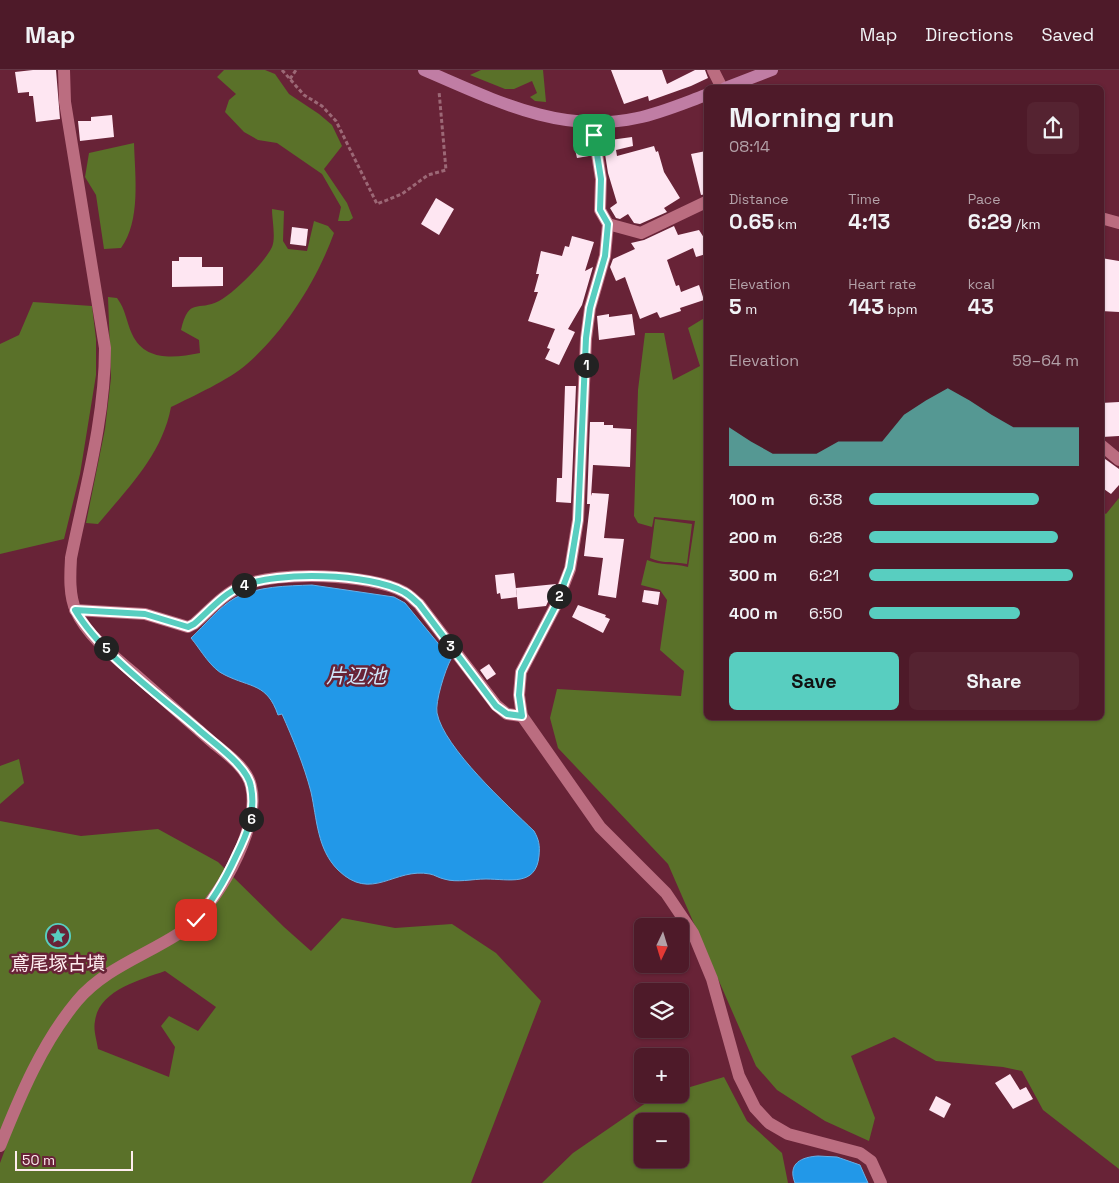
<!DOCTYPE html>
<meta charset="utf-8">
<style>
body{margin:0;font-family:"Space Grotesk","Noto Sans JP",sans-serif;background:#552331;color:#f1f3f6;height:100vh;display:flex;flex-direction:column;font-size:19px;white-space:nowrap}
*{box-sizing:border-box;margin:0}
p{font-size:16px;color:#b3a1a8}
.icon{flex:none;width:28px;height:28px;fill:none;stroke:currentColor;stroke-width:2;stroke-linecap:round;stroke-linejoin:round}
.map{position:relative;flex:1;overflow:hidden}
.side{position:absolute;left:704px;top:15px;width:400px;height:635px;display:flex;flex-direction:column;background:#4e1a29;border-radius:8px;box-shadow:0 1px 4px #0004,0 0 0 1px #653846}
.side>*{flex:none}
.needle{width:32px;rotate:184deg}
.tools{position:absolute;left:634px;top:848px;display:grid;gap:10px}
.tools a{display:grid;place-items:center;width:55px;height:55px;border-radius:8px;background:#4e1a29;box-shadow:0 1px 4px #0004,0 0 0 1px #653846;font-size:25px}
.scale{position:absolute;left:15px;bottom:12px;width:118px;box-sizing:border-box;padding-left:5px;border:2px solid #feecef;border-top:0;font-size:14px;line-height:18px;white-space:nowrap;color:#feecef;-webkit-text-stroke:4px #682337;paint-order:stroke}
.pin{position:absolute;display:grid;place-items:center;width:42px;height:42px;color:#fff;margin:-21px;border-radius:10px;box-shadow:0 2px 8px #0006}
.km{position:absolute;width:25px;height:25px;margin:-12px;border-radius:50%;background:#222;color:#fff;font-size:14px;line-height:25px;text-align:center}
.round{display:grid;place-items:center;flex:none;width:52px;height:52px;border-radius:8px;background:#552331}
.summary{display:flex;align-items:center;justify-content:space-between;height:85px;padding:0 25px}
h1{font-size:28px;font-weight:800;line-height:38px}
.stats{display:grid;grid-template-columns:repeat(3,1fr);gap:8px;height:85px;padding:5px 25px}
.stats div{display:grid;align-content:center}
.stats b{font-size:21px;font-weight:800}
.stats small{font-size:14px;font-weight:400}
.stats p{font-size:14px}
.chart{height:140px;padding:10px 25px}
.chart p{display:flex;justify-content:space-between}
.chart svg{width:100%;height:90px;margin-top:5px;fill:#58cec0;opacity:.7}
.button{display:flex;gap:10px;margin-top:auto;padding:10px 25px}
.button a{flex:1;height:58px;border-radius:8px;background:#58cec0;color:#111;font-size:20px;font-weight:800;line-height:58px;text-align:center}
.button a+a{background:#552331;color:#f1f3f6}
ul{padding:0 25px;list-style:none;font-size:16px}
li{display:grid;grid-template-columns:80px 60px 1fr;align-items:center;height:38px}
li i{height:12px;border-radius:6px;background:#58cec0}
header{display:flex;align-items:center;gap:30px;box-sizing:border-box;height:70px;padding:0 25px;background:#4e1a29;border-bottom:1px solid #653846}
header strong{font-size:24px}
nav{display:flex;gap:28px;margin-inline-start:auto;font-size:18px}
.map>svg:first-child{display:block}
</style>
<header>
<strong>Map</strong>
<nav><a>Map</a><a>Directions</a><a>Saved</a></nav>
</header>
<div class="map">
<svg width="1119" height="1113" viewBox="0 0 1119 1113">
<rect width="100%" height="100%" fill="#682337"/>
<g fill="#5a7129" fill-rule="evenodd">
<path d="M224 0H265L275 4 289 24 319 44 332 55 342 76 324 99 347 133 353 148 349 151H338L341 137 322 104 277 73 258 70 244 62 225 42 229 30 236 24 217 7Z"/>
<path d="M481 0H543L546 32 535 31 530 27 537 23 532 11 514 19H505L470 5Z"/>
<path d="M134 73C135 106 141 151 121 178L104 179 96 125 85 107 89 83Z"/>
<path d="M272 139 284 141 283 171 288 179 307 181 314 151 328 156 334 163C317 210 285 261 247 294 229 310 193 326 171 337 162 385 128 418 98 454L86 453 105 359 111 308 108 227 117 228C126 240 126 251 132 264 145 292 175 288 200 283L199 270 181 260C189 226 198 242 219 231 234 223 265 192 272 177 276 168 272 149 272 139Z"/>
<path d="M33 232 92 236 96 269V305L80 404 64 469 0 484V274L19 265Z"/>
<path d="M706 247V648H1101V441L1106 444 1119 428V1099L1043 1040 1022 1001 1003 997 936 991 894 967 851 986 875 1048 869 1071 825 1051 777 1020 756 996 668 794 558 678 550 648 557 619 681 626 684 601 660 580 667 530 660 520 641 515 647 490C661 496 673 493 688 497L695 451 654 447 652 457 638 453 634 446 638 320 645 263H664L673 310 700 296 688 258Z"/>
<path d="M655 449 692 454 687 494C673 491 662 494 650 488Z"/>
<path d="M19 689 24 713 0 734V696Z"/>
<path d="M0 751 81 766 158 759 218 792 284 857 311 881 342 848 395 858 452 854 496 883 541 931 471 1113H0V1093L6 1077 0 1072ZM165 901 216 937 198 961 169 946 161 956 175 977 169 1007 98 979C97 971 93 960 95 951 99 920 140 910 165 901Z"/>
<path d="M724 1007 747 1051 782 1083 788 1113H542L573 1083 653 1028 667 1024H680V1020ZM642 1051H680V1089H642Z"/>
</g>
<g fill="#2298e8" stroke="#64b1ea">
<path d="M312 515 394 527 405 533 451 589C445 600 435 632 437 643 444 678 508 736 534 761 539 770 540 775 539 786 536 817 509 809 486 809 472 809 457 813 444 809 439 808 435 805 430 804 394 797 372 833 338 800 317 779 317 749 311 722 304 695 293 669 282 644L278 645C267 613 251 618 225 605 211 599 201 580 191 568 205 555 219 537 235 528 258 516 287 516 312 515Z"/>
<path d="M818 1086 837 1087 860 1095 868 1113H795C787 1093 802 1087 818 1086Z"/>
</g>
<g fill="#fee6f2">
<path d="M33 0H56L60 49 36 52 33 26H29V22L18 23 15 2Z"/>
<path d="M611 0H662L667 14 695 0H705L708 8 691 16 649 31 648 26 624 34Z"/>
<path d="M112 45 114 67 80 71 78 51H91V47Z"/>
<path d="M632 67 633 76 616 80 617 86 654 76 656 82 658 81 664 102 680 128 664 138 667 142 640 154 634 153 628 144 620 149 616 148 610 138 617 133 608 103 603 71Z"/>
<path d="M587 73 589 86 577 88 574 75Z"/>
<path d="M706 81V124L701 125 691 84Z"/>
<path d="M436 128 454 139 439 165 421 154Z"/>
<path d="M674 156 678 165 699 160 706 171V184L696 187 693 178 667 190 676 216 679 215 681 222 699 215 704 230 680 238 681 241 660 248 657 242 640 249 625 207 616 211 610 197 613 189 635 179 631 173 644 170Z"/>
<path d="M292 157 308 159 306 176 290 174Z"/>
<path d="M572 166 594 172 585 201 593 197 582 235 568 259 575 262 559 295 545 289 550 279 547 278 555 259 528 251 538 222H534L539 204H536L541 181 562 186 565 176 569 177Z"/>
<path d="M179 187H202V197H223V216L172 217V191H179Z"/>
<path d="M1101 188 1119 191V242L1101 241Z"/>
<path d="M609 244V247L632 244 635 265 599 270 597 246Z"/>
<path d="M565 316H576L571 433 556 432 557 408H562Z"/>
<path d="M1119 332V366L1102 367 1101 333Z"/>
<path d="M590 352H604V355H613V358L631 359 630 397 593 395 591 426 592 423 609 424 604 468 624 469 616 528 598 525 603 488 584 486 590 434H587Z"/>
<path d="M1101 386 1119 399V415L1111 424 1101 417Z"/>
<path d="M514 503 517 527 501 529 500 523 497 524 495 505Z"/>
<path d="M556 514 546 536 518 539 516 518Z"/>
<path d="M644 520 660 522 658 535 642 532Z"/>
<path d="M578 535 606 545 605 547 610 549 603 563 572 547Z"/>
<path d="M489 594 496 604 487 610 480 600Z"/>
<path d="M1010 1004 1020 1020 1026 1017 1033 1029 1013 1039 995 1013Z"/>
<path d="M936 1026 951 1034 944 1048 929 1040Z"/>
</g>
<g fill="none" stroke-linecap="round" stroke-linejoin="round">
<g stroke="#9c6876" stroke-width="3" stroke-dasharray="4 2.5" stroke-linecap="butt">
<path d="M282 0 304 25 322 36 336 51 377 134 402 124 428 105 446 100 439 21"/>
<path d="M290 9 296 0"/>
</g>
<g stroke="#bb6d80" stroke-width="12">
<path d="M713 0 722 18"/>
<path d="M592 52 601 109 600 140 608 154 605 186 590 238 586 269 578 450 570 499 556 535 521 602 519 625 522 646 600 757 666 823 693 863 712 909 739 1006 755 1038 769 1053 788 1064 860 1083 871 1091 881 1113"/>
<path d="M1101 148 1119 153"/>
<path d="M608 154 641 163 706 132"/>
<path d="M1101 375 1119 390"/>
<path d="M75 540 145 544 188 557 194 554C209 541 223 524 242 516 278 500 370 504 404 522 410 525 414 530 419 534L496 635 507 644 522 646"/>
<path d="M0 1076C20 1026 42 973 77 931 104 899 144 886 178 864 214 841 262 758 251 716 247 697 225 683 211 671 186 649 161 627 136 605 115 587 88 567 76 541 69 526 70 505 71 488 85 419 105 349 105 278L65 32 64 0"/>
</g>
<g stroke="#c07da4" stroke-width="12">
<path d="M424 0C492 29 561 65 637 48 661 43 684 33 706 25"/>
<path d="M725 18 772 0"/>
</g>
</g>
<g fill="none" stroke-linecap="round" stroke-linejoin="round">
<defs>
<path id="route" d="M196 850C213 831 225 810 236 786 247 764 256 743 251 717 248 696 213 673 198 659 159 625 101 584 75 540L145 544 188 557 194 554C209 541 223 524 242 516 277 501 370 503 404 522 410 525 414 530 419 534L496 636 507 644 522 646 519 625 521 602 556 535 570 498 578 450 586 268 590 238 605 186 608 154 600 140 601 109 594 65"/>
</defs>
<use href="#route" stroke="#fff" stroke-width="10"/>
<use href="#route" stroke="#58cec0" stroke-width="6"/>
</g>
<defs>
<symbol id="sight-ring" viewBox="-11 -11 22 22"><circle r="9.5" fill="#682337" stroke="#58cec0" stroke-width="1.5"/><path d="M0-6L1.8-2.2L6-1.7L2.9 1.2L3.7 5.4L0 3.3L-3.7 5.4L-2.9 1.2L-6-1.7L-1.8-2.2Z" fill="#58cec0"/></symbol>
</defs>
<g fill-rule="evenodd">
<use href="#sight-ring" x="44" y="852" width="28" height="28"/>
</g>
<g text-anchor="middle" stroke-width="5" stroke-linejoin="round" paint-order="stroke">
<g font-size="19" fill="#feecef" stroke="#682337">
<text x="58" y="900">鳶尾塚古墳</text>
</g>
<g font-size="20" font-style="italic" fill="#d0e7fb" stroke="#682337">
<text x="356" y="613">片辺池</text>
</g>
</g>
</svg>
<div class="tools">
<a><svg class="needle" viewBox="-14 -14 28 28"><path d="M0-13l5 13h-10z" fill="#e53935"/><path d="M0 13l5-13h-10z" fill="#b3a1a8"/></svg></a>
<a><svg class="icon" aria-label="layers" viewBox="0 0 24 24"><path d="M12 4l9 5-9 5-9-5zM3 14l9 5 9-5"/></svg></a>
<a>+</a>
<a>−</a>
</div>
<div class="scale">50 m</div>
<div class="pin" style="left:594px;top:65px;background:#1e9e55"><svg class="icon" aria-label="arrive" viewBox="0 0 24 24"><path d="M6 21V4h12l-3 4 3 4H6"/></svg></div>
<div class="pin" style="left:196px;top:850px;background:#d93025"><svg class="icon" aria-label="check" viewBox="0 0 24 24"><path d="M5 12l5 5 9-10"/></svg></div>
<b class="km" style="left:586px;top:295px">1</b>
<b class="km" style="left:559px;top:526px">2</b>
<b class="km" style="left:450px;top:576px">3</b>
<b class="km" style="left:244px;top:515px">4</b>
<b class="km" style="left:106px;top:578px">5</b>
<b class="km" style="left:251px;top:749px">6</b>
<section class="side">
<div class="summary"><div><h1>Morning run</h1><p>08:14</p></div><a class="round"><svg class="icon" aria-label="share" viewBox="0 0 24 24"><path d="M12 15V3M7 8l5-5 5 5M5 13v7h14v-7"/></svg></a></div>
<div class="stats">
<div><p>Distance</p><b>0.65<small> km</small></b></div>
<div><p>Time</p><b>4:13</b></div>
<div><p>Pace</p><b>6:29<small> /km</small></b></div>
</div>
<div class="stats">
<div><p>Elevation</p><b>5<small> m</small></b></div>
<div><p>Heart rate</p><b>143<small> bpm</small></b></div>
<div><p>kcal</p><b>43</b></div>
</div>
<div class="chart"><p><span>Elevation</span>59–64 m</p>
<svg viewBox="0 0 160 44" preserveAspectRatio="none"><path d="M0 44V25L10 32L20 38L30 38L40 38L50 32L60 32L70 32L80 19L90 12L100 6L110 12L120 19L130 25L140 25L150 25L160 25V44z"/></svg>
</div>
<ul>
<li><b>100 m</b>6:38<i style="width:81%"></i></li>
<li><b>200 m</b>6:28<i style="width:90%"></i></li>
<li><b>300 m</b>6:21<i style="width:97%"></i></li>
<li><b>400 m</b>6:50<i style="width:72%"></i></li>
</ul>
<div class="button"><a>Save</a><a>Share</a></div>
</section>
</div>
